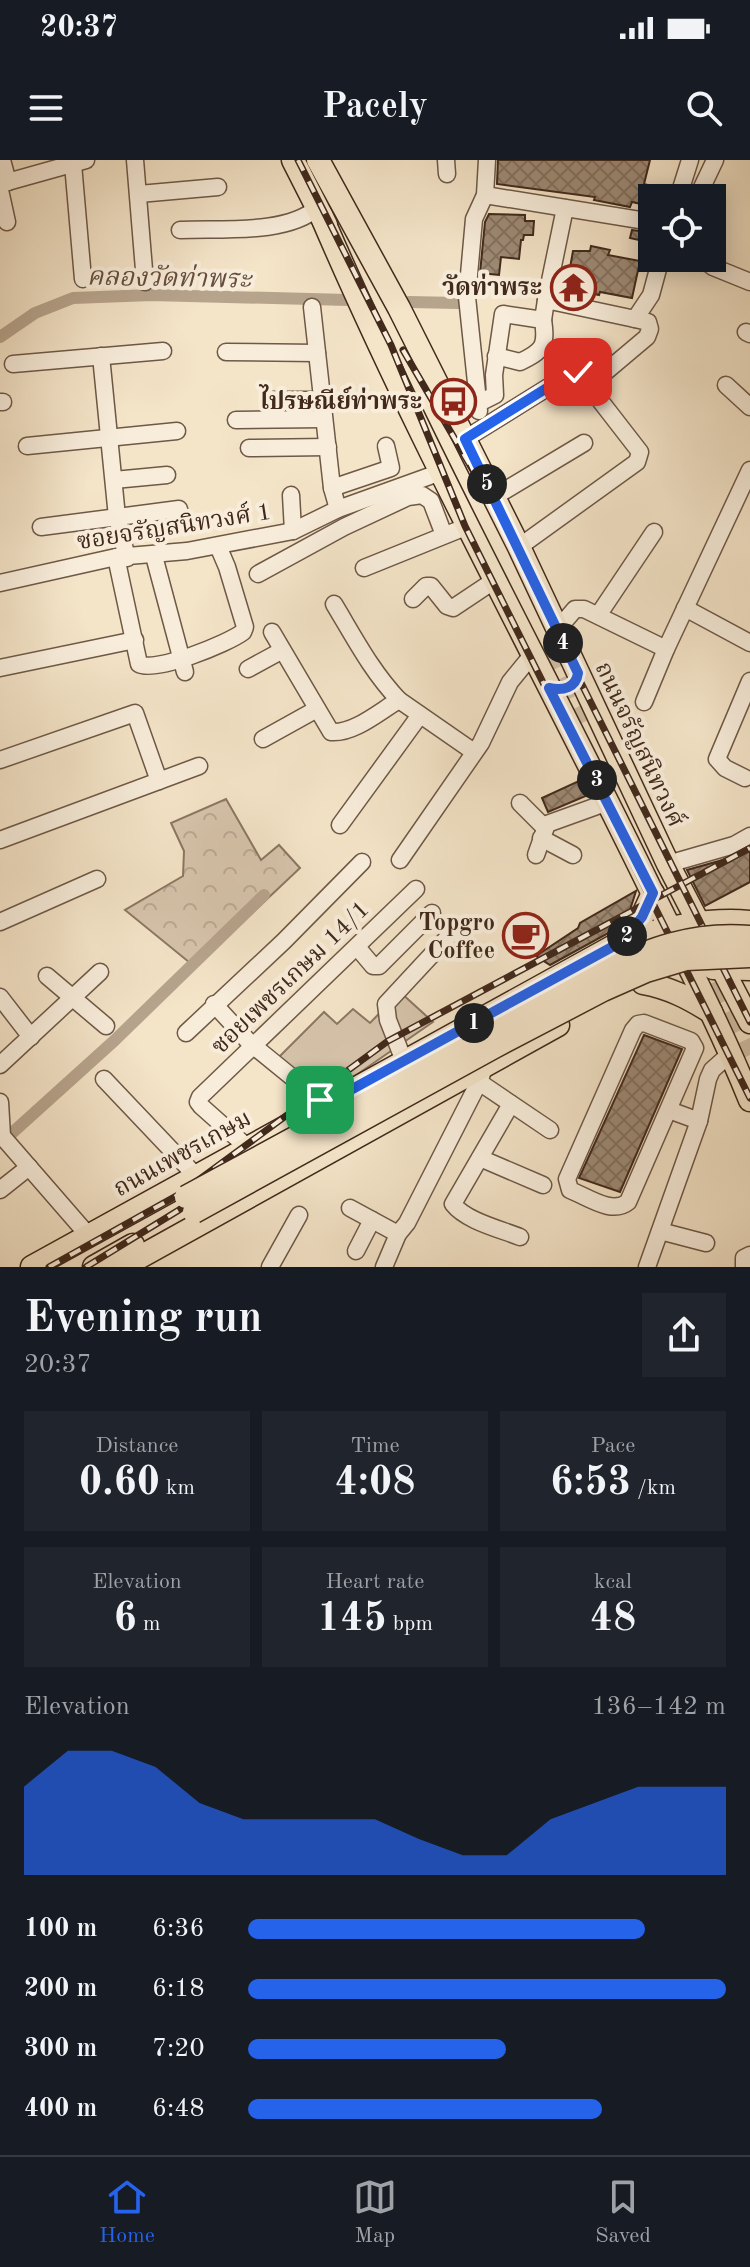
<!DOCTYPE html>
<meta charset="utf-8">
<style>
body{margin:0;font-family:"Old Standard TT","Noto Serif Thai",serif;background:#20242c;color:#f1f3f6;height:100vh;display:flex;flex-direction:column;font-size:30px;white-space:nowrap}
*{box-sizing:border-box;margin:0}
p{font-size:26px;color:#9ea1a6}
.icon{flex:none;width:44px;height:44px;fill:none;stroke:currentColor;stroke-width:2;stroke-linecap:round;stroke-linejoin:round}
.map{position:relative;height:1107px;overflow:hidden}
.panel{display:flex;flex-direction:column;background:#171b24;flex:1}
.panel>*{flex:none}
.controls{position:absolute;left:638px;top:24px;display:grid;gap:16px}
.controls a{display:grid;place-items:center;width:88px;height:88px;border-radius:0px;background:#171b24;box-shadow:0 4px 20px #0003;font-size:40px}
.pin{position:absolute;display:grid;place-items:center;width:68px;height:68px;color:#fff;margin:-34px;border-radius:16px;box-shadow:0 4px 12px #0006}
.km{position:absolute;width:40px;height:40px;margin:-20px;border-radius:50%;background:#222;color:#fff;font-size:22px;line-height:40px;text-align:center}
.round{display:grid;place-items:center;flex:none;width:84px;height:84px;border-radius:0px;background:#20242c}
.summary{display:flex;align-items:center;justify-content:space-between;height:136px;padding:0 24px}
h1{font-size:44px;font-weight:800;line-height:60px}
.metrics{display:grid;grid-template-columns:repeat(3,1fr);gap:12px;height:136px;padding:8px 24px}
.metrics div{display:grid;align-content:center;border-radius:0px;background:#20242c;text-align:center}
.metrics b{font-size:40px;font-weight:800}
.metrics small{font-size:22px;font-weight:400}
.metrics p{font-size:22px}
.chart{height:224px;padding:16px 24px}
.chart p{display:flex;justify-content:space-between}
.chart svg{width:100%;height:144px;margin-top:8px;fill:#2563eb;opacity:.7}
ul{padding:0 24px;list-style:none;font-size:26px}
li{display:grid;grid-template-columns:128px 96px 1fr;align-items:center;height:60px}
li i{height:20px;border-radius:10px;background:#2563eb}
.status{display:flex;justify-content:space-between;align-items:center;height:56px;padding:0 40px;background:#171b24;direction:ltr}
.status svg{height:22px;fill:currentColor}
header{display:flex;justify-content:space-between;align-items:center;height:104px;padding:0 24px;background:#171b24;font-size:36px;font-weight:800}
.menu{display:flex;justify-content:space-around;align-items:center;height:112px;border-top:2px solid #363941;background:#171b24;font-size:22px;color:#9ea1a6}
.menu a{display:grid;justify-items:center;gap:4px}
.menu .on{color:#2563eb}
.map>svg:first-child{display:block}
</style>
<div class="status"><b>20:37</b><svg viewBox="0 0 49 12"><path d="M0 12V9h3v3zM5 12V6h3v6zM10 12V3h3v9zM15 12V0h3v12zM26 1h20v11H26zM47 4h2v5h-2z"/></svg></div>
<header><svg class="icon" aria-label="menu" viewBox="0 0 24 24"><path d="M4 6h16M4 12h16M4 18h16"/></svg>Pacely<svg class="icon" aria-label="search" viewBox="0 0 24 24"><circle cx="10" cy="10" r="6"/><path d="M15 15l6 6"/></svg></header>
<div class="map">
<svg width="750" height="1107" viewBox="0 0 750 1107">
<defs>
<pattern id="forest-crowns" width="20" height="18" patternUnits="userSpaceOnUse" patternTransform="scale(2)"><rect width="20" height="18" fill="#d6c4ab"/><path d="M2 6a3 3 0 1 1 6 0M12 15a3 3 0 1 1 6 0" fill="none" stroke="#b9a893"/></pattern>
<pattern id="building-cross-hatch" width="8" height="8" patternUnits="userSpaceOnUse" patternTransform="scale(2)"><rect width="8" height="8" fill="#9e8a75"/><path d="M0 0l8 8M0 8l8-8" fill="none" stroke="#82715f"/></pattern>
</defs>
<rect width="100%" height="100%" fill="#f4e4c8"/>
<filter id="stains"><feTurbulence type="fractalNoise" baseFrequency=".0025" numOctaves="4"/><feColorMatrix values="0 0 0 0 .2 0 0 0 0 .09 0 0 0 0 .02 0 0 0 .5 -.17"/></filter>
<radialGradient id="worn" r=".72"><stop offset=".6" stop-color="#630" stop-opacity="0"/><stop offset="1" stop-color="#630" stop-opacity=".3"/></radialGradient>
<path fill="#d6c4ab" stroke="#8c7663" stroke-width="2" d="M400 832 433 862 320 940 274 902 324 852 337 864 353 849 370 863Z"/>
<path fill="url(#forest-crowns)" stroke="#8c7663" stroke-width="2" d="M226 639 261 700 279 685 300 708 195 807 125 750 183 716 184 691 171 663Z"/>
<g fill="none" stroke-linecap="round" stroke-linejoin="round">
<g stroke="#b7a48d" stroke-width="12">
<path d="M409 142 459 143"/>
<path d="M0 177 35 153 73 138 151 135 348 140"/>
<path d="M1 983 115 880 264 735"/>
</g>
</g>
<g fill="url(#building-cross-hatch)" stroke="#41291b" stroke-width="2">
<path d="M498 0H650L644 24 655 27 650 46 632 42 630 47 594 40 595 37 497 24Z"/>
<path d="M489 54 525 55V61H534L533 75H524L523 80H521L519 99 501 97 499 115 480 113 485 62Z"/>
<path d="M632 70 646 72 644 81 630 78Z"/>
<path d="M591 86 610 90 608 95 640 101 632 138 600 132 599 135 580 131 581 125 568 119 573 91H590Z"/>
<path d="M581 620 588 635 548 652 542 638Z"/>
<path d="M750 689V722L705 746 687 710 737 696Z"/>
<path d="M636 731 630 750 614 770 550 805 536 796 578 768 580 763Z"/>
<path d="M644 875 682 889 620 1032 579 1018Z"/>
</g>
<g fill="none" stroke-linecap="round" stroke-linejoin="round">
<g stroke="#d0bfa5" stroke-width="22" stroke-dasharray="22 11" stroke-linecap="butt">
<path d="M544 490 580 564"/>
<path d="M700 792 750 895"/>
</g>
<defs>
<g id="minor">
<path d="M2 0 8 22"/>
<path d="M135 0 145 122"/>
<path d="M446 0 447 14"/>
<path d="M73 4 83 119"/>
<path d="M0 24 86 0"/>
<path d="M0 30 7 62"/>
<path d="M139 34 218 27"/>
<path d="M485 35 652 62"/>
<path d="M678 38 690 0"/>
<path d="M697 38 715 0"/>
<path d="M180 70C220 68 286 75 317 48"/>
<path d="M701 98 713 107 750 122"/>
<path d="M546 140 565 48"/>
<path d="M312 147 332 328 338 349"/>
<path d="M746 172 750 174"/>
<path d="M226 192 317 193"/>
<path d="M101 196 117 357 127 398"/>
<path d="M496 196 520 202C543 191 547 186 543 160"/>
<path d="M13 204 163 191"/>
<path d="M590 225 647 177 650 169 648 162 635 159"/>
<path d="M726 225 750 247"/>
<path d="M270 240H322"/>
<path d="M0 242H3"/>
<path d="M479 243 495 235 494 215 503 154 543 160 546 140 635 159 651 135 661 98"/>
<path d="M479 251 467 137 474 59 485 35 487 0"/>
<path d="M236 260 324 259"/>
<path d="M465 279 571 213 578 212 640 292 637 302 519 387"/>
<path d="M27 286 177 271"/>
<path d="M249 288 328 287"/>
<path d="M114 320 167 315"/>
<path d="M332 328 391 308 386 286"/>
<path d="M291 335 293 371"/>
<path d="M494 337 584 283"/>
<path d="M41 367 179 349"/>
<path d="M154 396 185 512"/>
<path d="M116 397 139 504C155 513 227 484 243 472L245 467 227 407 218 386"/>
<path d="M364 408 468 366"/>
<path d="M258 414 344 367 408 337 422 335 431 341 444 375"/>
<path d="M0 423 116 397 187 391 293 371 338 349 441 312"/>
<path d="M413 439 426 426H431L447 446 453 448 495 420"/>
<path d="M334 444C354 477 372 512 399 540L474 592"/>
<path d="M685 448 750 483"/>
<path d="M599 454 654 372"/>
<path d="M557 470 575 449H584L666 489 750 310"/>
<path d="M272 472 331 572C354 574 380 551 399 540"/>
<path d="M0 508 135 480"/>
<path d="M248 509 281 491"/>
<path d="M644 542 666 489"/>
<path d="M263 579 317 549"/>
<path d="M0 600 135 553 159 621"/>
<path d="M745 618 725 608 717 599 750 521"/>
<path d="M520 643 545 668"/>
<path d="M340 665 420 555"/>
<path d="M541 678 573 695"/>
<path d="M0 680 199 606"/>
<path d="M536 695 547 664 608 642"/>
<path d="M400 700 481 583 510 522 532 495"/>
<path d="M668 704 734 685 750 676"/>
<path d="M0 762 97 719"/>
<path d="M357 787 373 806H379L432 753"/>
<path d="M47 816 106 866"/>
<path d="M0 837 31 877"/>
<path d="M214 844 250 883 325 944"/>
<path d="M644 863 691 881 695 888 628 1042C612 1055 588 1037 570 1030L567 1019 633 870 638 864Z"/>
<path d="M186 873 284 781 362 702"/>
<path d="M404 901 388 860 386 844 451 774"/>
<path d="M0 905 100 812"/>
<path d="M104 919 196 1016"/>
<path d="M479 922 550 970"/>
<path d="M0 942 2 976 88 1075"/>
<path d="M511 944 453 1044C466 1061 500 1069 520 1077"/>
<path d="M669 950 699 961"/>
<path d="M247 987 201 946 198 942 200 937 416 729"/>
<path d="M480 998 543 1025"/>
<path d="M0 1030 29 1007"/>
<path d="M350 1048 398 1074"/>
<path d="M660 1071 706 1083"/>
<path d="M356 1091 372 1060"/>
<path d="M270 1107 299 1055"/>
<path d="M384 1107 398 1074 407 1063 479 922 485 905"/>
<path d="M647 1107 699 961 708 919 712 910 731 893"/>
<path d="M744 1107V1098L750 1095"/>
</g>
<g id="major">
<path d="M293 0 326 65"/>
<path d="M318 0 399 148 519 387 668 704 750 862"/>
<path d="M321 55C419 284 540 502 649 726 684 797 720 866 750 940"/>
<path d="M623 781 642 757 653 733"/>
<path d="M713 808 750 809"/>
<path d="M643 823C670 828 689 838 711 852"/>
<path d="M32 1107 623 781C665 768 706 758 750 762"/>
<path d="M94 1107 133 1085"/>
<path d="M122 1107 558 865"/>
</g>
</defs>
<use href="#minor" stroke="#6e5846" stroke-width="19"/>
<use href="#major" stroke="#41291b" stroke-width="25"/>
<use href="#minor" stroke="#f8eddb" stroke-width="16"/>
<use href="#major" stroke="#f4e4c8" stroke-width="22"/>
<defs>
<g id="rail">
<path d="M298 0 391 185 465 366 750 938"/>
<path d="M403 190 488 336 750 862"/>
<path d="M49 1107 178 1035 388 881 750 688"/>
<path d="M86 1107 179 1050 261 988"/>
</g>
</defs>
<use href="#rail" stroke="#41291b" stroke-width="7"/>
<use href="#rail" stroke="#f8eddb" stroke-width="4" stroke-dasharray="12" stroke-linecap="butt"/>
<defs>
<g id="major-bridge">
<path d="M186 1037 600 812C650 789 693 772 750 777"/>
<path d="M194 1052 494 887 603 830 646 811 686 799 750 796"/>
</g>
</defs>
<use href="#major-bridge" stroke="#41291b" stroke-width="25" stroke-linecap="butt"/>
<use href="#major-bridge" stroke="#f4e4c8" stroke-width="22"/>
</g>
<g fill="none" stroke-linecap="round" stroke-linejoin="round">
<defs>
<path id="route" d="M320 940 325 944 623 781 642 757 653 733 549 528C563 531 576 528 578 513L465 279 571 213 578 212"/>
</defs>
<use href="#route" stroke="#fff" stroke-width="16"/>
<use href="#route" stroke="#2563eb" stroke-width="10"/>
</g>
<defs>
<symbol id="temple-ring" viewBox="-11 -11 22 22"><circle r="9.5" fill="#f8eddb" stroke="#8f2418" stroke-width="1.5"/><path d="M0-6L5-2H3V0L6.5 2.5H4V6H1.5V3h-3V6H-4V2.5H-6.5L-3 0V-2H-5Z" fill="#8f2418"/></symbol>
<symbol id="bus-ring" viewBox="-11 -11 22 22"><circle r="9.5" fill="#f8eddb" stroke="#8f2418" stroke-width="1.5"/><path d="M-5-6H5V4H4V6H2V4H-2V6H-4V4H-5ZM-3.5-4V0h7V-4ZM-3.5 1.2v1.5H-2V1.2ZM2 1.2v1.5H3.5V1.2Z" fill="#8f2418"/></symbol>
<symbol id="cafe-ring" viewBox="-11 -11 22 22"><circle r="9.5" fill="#f8eddb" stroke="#8f2418" stroke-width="1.5"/><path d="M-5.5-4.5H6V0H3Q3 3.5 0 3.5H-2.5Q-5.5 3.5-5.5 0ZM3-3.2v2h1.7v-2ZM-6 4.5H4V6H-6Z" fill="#8f2418"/></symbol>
</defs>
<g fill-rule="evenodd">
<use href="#temple-ring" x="548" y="102" width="51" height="51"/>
<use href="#bus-ring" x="428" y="216" width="51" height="51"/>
<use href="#cafe-ring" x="500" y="750" width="51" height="51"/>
</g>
<g text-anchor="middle" stroke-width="8" stroke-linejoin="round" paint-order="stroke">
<g font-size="24" font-weight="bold" fill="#41291b" stroke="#f8eddb" text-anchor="end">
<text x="542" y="135">วัดท่าพระ</text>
<text x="422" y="249">ไปรษณีย์ท่าพระ</text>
<text x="495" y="770">Topgro<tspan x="495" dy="28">Coffee</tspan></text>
</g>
<g font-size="24" fill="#41291b" stroke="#f8eddb">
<text transform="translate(174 366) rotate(-9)" y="8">ซอยจรัญสนิทวงศ์ 1</text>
<text transform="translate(640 584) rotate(65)" y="8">ถนนจรัญสนิทวงศ์</text>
<text transform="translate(290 817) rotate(-44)" y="8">ซอยเพชรเกษม 14/1</text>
<text transform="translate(182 993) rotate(-29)" y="8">ถนนเพชรเกษม</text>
</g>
<g font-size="26" font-style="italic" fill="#644e3d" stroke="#f8eddb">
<text transform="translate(169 117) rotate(1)" y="9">คลองวัดท่าพระ</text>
</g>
</g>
<rect width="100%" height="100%" filter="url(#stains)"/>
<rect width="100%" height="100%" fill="url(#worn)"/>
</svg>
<div class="controls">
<a><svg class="icon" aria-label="locate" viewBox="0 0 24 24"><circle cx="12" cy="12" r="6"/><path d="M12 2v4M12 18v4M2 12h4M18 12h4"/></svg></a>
</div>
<div class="pin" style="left:320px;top:940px;background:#1e9e55"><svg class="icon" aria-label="arrive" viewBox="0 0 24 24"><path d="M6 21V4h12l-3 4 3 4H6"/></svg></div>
<div class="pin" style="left:578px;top:212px;background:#d93025"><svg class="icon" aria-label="check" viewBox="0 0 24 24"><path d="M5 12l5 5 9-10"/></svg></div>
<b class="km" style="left:474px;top:863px">1</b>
<b class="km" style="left:627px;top:776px">2</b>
<b class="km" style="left:597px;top:620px">3</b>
<b class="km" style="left:563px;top:483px">4</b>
<b class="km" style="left:487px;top:324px">5</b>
</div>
<section class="panel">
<div class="summary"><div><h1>Evening run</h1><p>20:37</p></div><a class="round"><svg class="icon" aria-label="share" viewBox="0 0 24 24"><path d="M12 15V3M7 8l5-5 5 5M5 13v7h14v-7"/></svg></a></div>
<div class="metrics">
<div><p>Distance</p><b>0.60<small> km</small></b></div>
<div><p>Time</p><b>4:08</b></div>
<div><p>Pace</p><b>6:53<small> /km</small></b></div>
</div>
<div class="metrics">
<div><p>Elevation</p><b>6<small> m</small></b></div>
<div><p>Heart rate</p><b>145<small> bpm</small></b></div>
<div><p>kcal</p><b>48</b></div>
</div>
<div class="chart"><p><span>Elevation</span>136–142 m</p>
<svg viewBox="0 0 160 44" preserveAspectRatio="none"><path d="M0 44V17L10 6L20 6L30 11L40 22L50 27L60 27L70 27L80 27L90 33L100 38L110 38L120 27L130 22L140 17L150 17L160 17V44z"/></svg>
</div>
<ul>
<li><b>100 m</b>6:36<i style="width:83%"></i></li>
<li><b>200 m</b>6:18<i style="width:100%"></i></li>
<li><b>300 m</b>7:20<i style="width:54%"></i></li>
<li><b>400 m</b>6:48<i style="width:74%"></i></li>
</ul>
</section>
<nav class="menu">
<a class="on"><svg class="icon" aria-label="home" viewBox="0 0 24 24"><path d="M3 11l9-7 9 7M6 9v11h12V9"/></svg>Home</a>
<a><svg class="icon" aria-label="map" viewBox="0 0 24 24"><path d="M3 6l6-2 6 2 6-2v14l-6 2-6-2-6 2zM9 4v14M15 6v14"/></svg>Map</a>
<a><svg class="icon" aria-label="saved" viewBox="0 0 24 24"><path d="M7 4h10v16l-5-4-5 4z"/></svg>Saved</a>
</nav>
